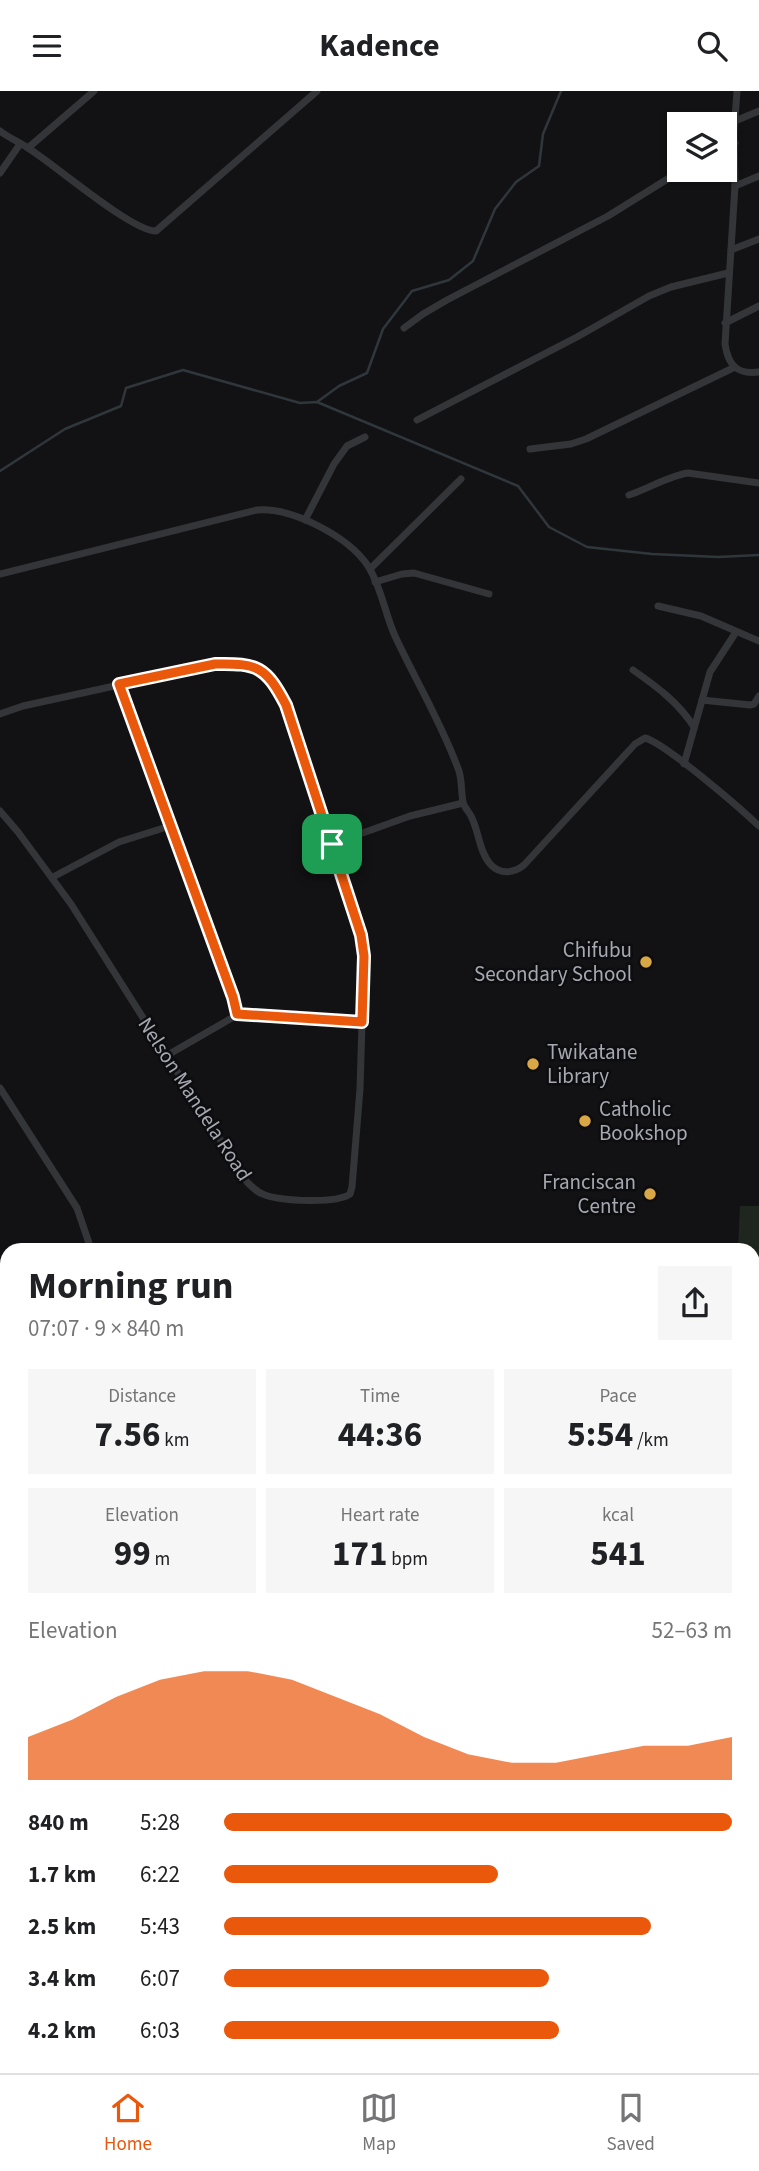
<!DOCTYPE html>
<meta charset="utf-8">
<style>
body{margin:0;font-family:"Source Sans 3",sans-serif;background:#f6f6f6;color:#202124;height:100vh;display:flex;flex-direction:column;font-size:26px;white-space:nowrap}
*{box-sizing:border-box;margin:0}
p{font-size:23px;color:#757577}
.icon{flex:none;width:38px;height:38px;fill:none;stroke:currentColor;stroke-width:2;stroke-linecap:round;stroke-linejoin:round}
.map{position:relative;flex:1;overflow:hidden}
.panel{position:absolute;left:0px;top:1152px;width:760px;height:831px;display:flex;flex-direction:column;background:#fff;border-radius:21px 21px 0 0;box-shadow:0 2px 5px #0004}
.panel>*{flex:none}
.tools{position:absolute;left:667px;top:21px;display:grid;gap:14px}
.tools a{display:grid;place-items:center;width:70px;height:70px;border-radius:0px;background:#fff;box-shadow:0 2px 5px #0004;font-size:35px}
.pin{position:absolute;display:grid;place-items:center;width:60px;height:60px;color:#fff;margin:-30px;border-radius:14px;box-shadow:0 4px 10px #0006}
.round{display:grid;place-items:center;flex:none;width:74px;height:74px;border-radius:0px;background:#f6f6f6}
.overview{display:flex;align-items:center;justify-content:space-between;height:119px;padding:0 28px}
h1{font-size:38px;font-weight:700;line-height:52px}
.metrics{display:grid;grid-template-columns:repeat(3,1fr);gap:10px;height:119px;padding:7px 28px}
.metrics div{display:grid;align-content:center;border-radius:0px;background:#f6f6f6;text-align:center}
.metrics b{font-size:35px;font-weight:700}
.metrics small{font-size:19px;font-weight:400}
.metrics p{font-size:19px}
.chart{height:196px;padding:14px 28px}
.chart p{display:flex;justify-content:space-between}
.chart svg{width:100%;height:126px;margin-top:7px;fill:#ea580c;opacity:.7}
ul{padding:0 28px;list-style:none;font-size:23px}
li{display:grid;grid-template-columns:112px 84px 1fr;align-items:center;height:52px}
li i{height:18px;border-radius:9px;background:#ea580c}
header{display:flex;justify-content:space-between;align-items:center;height:91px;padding:0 28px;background:#fff;font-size:32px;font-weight:700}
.dock{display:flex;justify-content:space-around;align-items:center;height:98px;border-top:2px solid #e0e0e0;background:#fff;font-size:19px;color:#757577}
.dock a{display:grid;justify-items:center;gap:4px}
.dock .current{color:#ea580c}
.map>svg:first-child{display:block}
</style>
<header><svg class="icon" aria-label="menu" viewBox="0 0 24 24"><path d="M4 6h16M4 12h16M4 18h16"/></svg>Kadence<svg class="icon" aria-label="search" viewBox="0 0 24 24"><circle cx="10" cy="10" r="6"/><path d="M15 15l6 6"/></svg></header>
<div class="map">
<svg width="759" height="1982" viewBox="0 0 759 1982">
<rect width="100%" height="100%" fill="#121214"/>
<path fill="#1f2620" d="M740 1115H759V1186H753L752 1158H738Z"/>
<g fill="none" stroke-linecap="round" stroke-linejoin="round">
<g stroke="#2f373c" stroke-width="2.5">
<path d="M317 311 339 295 367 282 383 238 412 200 449 189 473 170 495 118 516 91 539 75 543 43 561 0"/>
<path d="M0 380 65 338 121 315 126 297 183 279 300 312 317 311 518 395 549 436 587 456 652 463 718 466 759 464"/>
</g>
<g stroke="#343538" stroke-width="7">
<path d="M737 0 734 41 735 95 725 253C728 274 737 284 759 281"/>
<path d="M735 30 759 20"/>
<path d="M0 40C9 47 19 51 28 57 54 73 131 140 156 140L317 0"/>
<path d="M28 57 94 0"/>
<path d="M724 57 735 52"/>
<path d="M0 82 20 53"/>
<path d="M735 95 759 85"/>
<path d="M731 159 759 148"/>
<path d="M725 232 759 215"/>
<path d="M404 237 423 223 447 209 608 125 682 79"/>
<path d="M417 329 577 246 649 205 671 196 728 182"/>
<path d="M530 358 571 353 586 348 733 277"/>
<path d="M629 404C648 398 668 385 688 382L759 392"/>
<path d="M305 429 334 373 347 355 365 346"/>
<path d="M370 478 461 388"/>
<path d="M0 483 257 419C292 416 349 446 368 475 381 495 385 523 395 545 416 590 442 633 459 680 462 690 461 700 463 711 464 716 469 721 471 725 479 740 479 761 491 774 501 784 514 782 524 774L635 653 645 647C665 652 741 718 759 735"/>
<path d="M375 491 402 483 414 482 489 503"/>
<path d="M658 515 701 525 759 550"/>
<path d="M633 579C656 595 679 612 694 636"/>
<path d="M119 593 233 906 237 924 362 931"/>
<path d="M702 609 750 614 754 613 759 605"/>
<path d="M0 623 23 615 215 573 256 576 266 583 276 595 292 630 361 844 364 865 360 998 352 1096 350 1103C336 1113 282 1110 265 1104 258 1102 253 1097 247 1091L71 813 18 741 0 720"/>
<path d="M684 673 710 581 736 541"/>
<path d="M332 753 410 725 463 712"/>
<path d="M53 786 119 751 170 735"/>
<path d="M166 965 237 924"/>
<path d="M0 997 77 1117 91 1158"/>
<path d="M752 1225H759"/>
<path d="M0 1297 7 1300"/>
<path d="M752 1393H759"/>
<path d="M752 1404H759"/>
<path d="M752 1473 759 1472"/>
<path d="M752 1595 759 1593"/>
<path d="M7 1610 5 1657 7 1664"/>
<path d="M752 1674 759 1676"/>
<path d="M0 1831H7"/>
</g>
<g stroke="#424348" stroke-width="10">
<path d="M752 1808 759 1798"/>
<path d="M752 1840 759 1838"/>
<path d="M262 1982 284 1976"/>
</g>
</g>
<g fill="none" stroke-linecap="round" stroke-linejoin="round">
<defs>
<path id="route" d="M215 573C258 572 266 576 286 614L361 844 364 865 362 931 237 923 233 906 119 593Z"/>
</defs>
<use href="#route" stroke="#fff" stroke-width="14"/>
<use href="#route" stroke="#ea580c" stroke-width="9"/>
</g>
<g fill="#d9a745" stroke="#0d0d0f" stroke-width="2.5">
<circle cx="646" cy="871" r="7"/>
<circle cx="533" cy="973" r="7"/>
<circle cx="585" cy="1030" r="7"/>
<circle cx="650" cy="1103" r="7"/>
</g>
<g text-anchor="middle" stroke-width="5" stroke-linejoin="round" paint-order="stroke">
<g font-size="21" fill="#a6a9b2" stroke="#0d0d0f" text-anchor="end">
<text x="632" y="866">Chifubu<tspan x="632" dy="24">Secondary School</tspan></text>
<text x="547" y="968" text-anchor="start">Twikatane<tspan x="547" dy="24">Library</tspan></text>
<text x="599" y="1025" text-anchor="start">Catholic<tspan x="599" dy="24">Bookshop</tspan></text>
<text x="636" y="1098">Franciscan<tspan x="636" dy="24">Centre</tspan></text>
</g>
<g font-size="21" fill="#a6a9b2" stroke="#0d0d0f">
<text transform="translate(195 1008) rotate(57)" y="7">Nelson Mandela Road</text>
</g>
</g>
</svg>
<div class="tools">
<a><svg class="icon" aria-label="layers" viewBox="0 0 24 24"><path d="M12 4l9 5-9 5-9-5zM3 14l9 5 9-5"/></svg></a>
</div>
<div class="pin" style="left:332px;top:753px;background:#1e9e55"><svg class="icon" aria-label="arrive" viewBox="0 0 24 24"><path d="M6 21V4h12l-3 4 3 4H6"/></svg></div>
<section class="panel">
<div class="overview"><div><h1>Morning run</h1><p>07:07 · 9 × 840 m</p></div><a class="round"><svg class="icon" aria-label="share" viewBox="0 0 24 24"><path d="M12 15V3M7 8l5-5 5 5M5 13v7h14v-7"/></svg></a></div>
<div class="metrics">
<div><p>Distance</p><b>7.56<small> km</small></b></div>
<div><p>Time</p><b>44:36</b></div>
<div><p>Pace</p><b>5:54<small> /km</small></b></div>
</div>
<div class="metrics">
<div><p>Elevation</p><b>99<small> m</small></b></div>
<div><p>Heart rate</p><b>171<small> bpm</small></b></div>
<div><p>kcal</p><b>541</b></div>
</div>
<div class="chart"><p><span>Elevation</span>52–63 m</p>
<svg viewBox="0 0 160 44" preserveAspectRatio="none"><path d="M0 44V29L10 23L20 15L30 9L40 6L50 6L60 9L70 15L80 21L90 29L100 35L110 38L120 38L130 35L140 32L150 32L160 29V44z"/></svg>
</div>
<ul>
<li><b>840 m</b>5:28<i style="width:100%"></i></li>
<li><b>1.7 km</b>6:22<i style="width:54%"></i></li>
<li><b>2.5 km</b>5:43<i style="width:84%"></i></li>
<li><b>3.4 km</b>6:07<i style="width:64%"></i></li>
<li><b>4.2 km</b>6:03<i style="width:66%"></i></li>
</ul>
</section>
</div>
<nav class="dock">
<a class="current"><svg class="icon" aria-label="home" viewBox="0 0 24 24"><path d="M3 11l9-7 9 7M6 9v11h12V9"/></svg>Home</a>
<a><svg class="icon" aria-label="map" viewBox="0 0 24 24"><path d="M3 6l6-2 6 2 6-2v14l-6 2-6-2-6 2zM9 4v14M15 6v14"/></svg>Map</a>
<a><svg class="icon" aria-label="saved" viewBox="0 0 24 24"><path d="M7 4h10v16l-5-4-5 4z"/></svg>Saved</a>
</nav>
